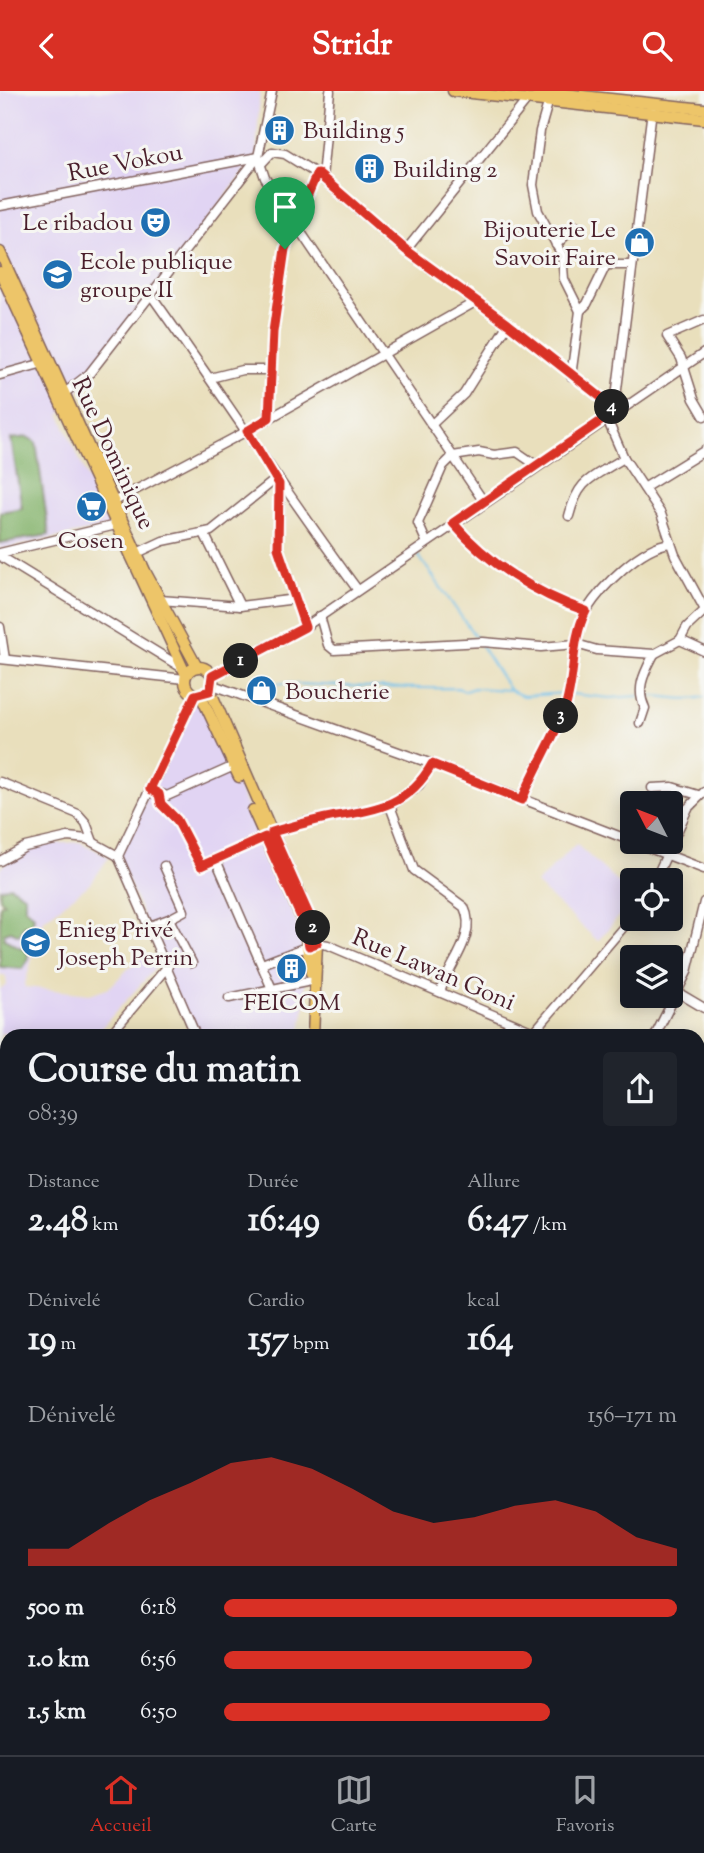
<!DOCTYPE html>
<html lang="fr">
<meta charset="utf-8">
<style>
body{margin:0;font-family:"Sorts Mill Goudy",serif;background:#20242c;color:#f1f3f6;height:100vh;display:flex;flex-direction:column;font-size:26px;white-space:nowrap}
*{box-sizing:border-box;margin:0}
p{font-size:23px;color:#9ea1a6}
.icon{flex:none;width:38px;height:38px;fill:none;stroke:currentColor;stroke-width:2;stroke-linecap:round;stroke-linejoin:round}
.map{position:relative;flex:1;overflow:hidden}
.drawer{position:absolute;left:0px;top:938px;width:705px;height:726px;display:flex;flex-direction:column;background:#171b24;border-radius:21px 21px 0 0;box-shadow:0 4px 18px #0003}
.drawer>*{flex:none}
.needle{width:46px;rotate:312deg}
.controls{position:absolute;left:620px;top:700px;display:grid;gap:14px}
.controls a{display:grid;place-items:center;width:63px;height:63px;border-radius:7px;background:#171b24;box-shadow:0 4px 18px #0003;font-size:35px}
.pin{position:absolute;display:grid;place-items:center;width:60px;height:60px;color:#fff;margin:-72px -30px;border-radius:50% 50% 50% 0;rotate:-45deg;box-shadow:0 0 7px #0007}
.pin .icon{rotate:45deg}
.km{position:absolute;width:35px;height:35px;margin:-18px;border-radius:50%;background:#222;color:#fff;font-size:19px;line-height:35px;text-align:center}
.round{display:grid;place-items:center;flex:none;width:74px;height:74px;border-radius:7px;background:#20242c}
.headline{display:flex;align-items:center;justify-content:space-between;height:119px;padding:0 28px}
h1{font-size:38px;font-weight:700;line-height:52px}
.figures{display:grid;grid-template-columns:repeat(3,1fr);gap:10px;height:119px;padding:7px 28px}
.figures div{display:grid;align-content:center}
.figures b{font-size:35px;font-weight:700}
.figures small{font-size:19px;font-weight:400}
.figures p{font-size:19px}
.chart{height:196px;padding:14px 28px}
.chart p{display:flex;justify-content:space-between}
.chart svg{width:100%;height:126px;margin-top:7px;fill:#d93025;opacity:.7}
ul{padding:0 28px;list-style:none;font-size:23px}
li{display:grid;grid-template-columns:112px 84px 1fr;align-items:center;height:52px}
li i{height:18px;border-radius:9px;background:#d93025}
header{display:flex;justify-content:space-between;align-items:center;height:91px;padding:0 28px;background:#d93025;color:#fff;font-size:32px;font-weight:700}
.tab-bar{display:flex;justify-content:space-around;align-items:center;height:98px;border-top:2px solid #363941;background:#171b24;font-size:19px;color:#9ea1a6}
.tab-bar a{display:grid;justify-items:center;gap:4px}
.tab-bar .current{color:#d93025}
.map>svg:first-child{display:block}
</style>
<header><svg class="icon" aria-label="back" viewBox="0 0 24 24"><path d="M15 5l-7 7 7 7"/></svg>Stridr<svg class="icon" aria-label="search" viewBox="0 0 24 24"><circle cx="10" cy="10" r="6"/><path d="M15 15l6 6"/></svg></header>
<div class="map">
<svg width="704" height="1664" viewBox="0 0 704 1664">
<rect width="100%" height="100%" fill="#f6f6f2"/>
<filter id="ink" filterUnits="userSpaceOnUse"><feTurbulence type="fractalNoise" baseFrequency=".0143" numOctaves="2"/><feDisplacementMap in="SourceGraphic" scale="14" xChannelSelector="R" yChannelSelector="G"/><feConvolveMatrix kernelMatrix="1 2 1 2 8 2 1 2 1" color-interpolation-filters="sRGB"/></filter>
<filter id="wash" filterUnits="userSpaceOnUse"><feTurbulence type="fractalNoise" baseFrequency=".00686" numOctaves="4" result="noise"/><feDisplacementMap in="SourceGraphic" scale="28" xChannelSelector="R" yChannelSelector="G"/><feGaussianBlur stdDeviation="1.57" result="paint"/><feColorMatrix in="noise" values="0 0 0 0 0 0 0 0 0 0 0 0 0 0 0 0 0 1.4 0 .05"/><feComposite in="paint" operator="in"/></filter>
<g filter="url(#wash)">
<rect width="100%" height="100%" fill="#e9dfbc"/>
<g fill="#e1d4f3">
<path d="M0 0H260L256 65 60 324 109 436 0 458Z"/>
<path d="M193 607 200 608 297 833 305 873V915L300 945H193L118 765Z"/>
<path d="M80 751 109 766 91 792 43 829 24 896 90 903 110 896 140 866 155 864 160 872 94 945H10L2 942 0 947V898L7 894 6 886 0 883V876L22 878 13 852 3 848 4 842 28 833 30 820 10 795 0 798V779L11 766 49 753Z"/>
<path d="M576 753 632 804V810L598 850 536 793Z"/>
</g>
<path fill="#c5c0da" d="M0 1608 7 1609V1657H214L213 1664H0Z"/>
<path fill="#a4cf7b" stroke="#777753" stroke-width="2" d="M7 1117V1407L0 1414V1133Z"/>
<g fill="#83b26b" stroke="#66684b" stroke-width="2">
<path d="M27 346 36 351 49 444 0 452V421L22 417 11 348Z"/>
<path d="M10 795 25 805V817L34 824 32 837 24 834 19 844 11 840 4 842V848L27 860 29 868 22 878 0 876V814L4 812 0 808V798Z"/>
</g>
<g fill="none" stroke-linecap="round" stroke-linejoin="round">
<g stroke="#70c0eb" stroke-width="2">
<path d="M418 464 477 548"/>
<path d="M480 553 509 598"/>
<path d="M277 592C338 595 396 598 458 597L465 600 474 597 509 599 523 605 566 602"/>
<path d="M571 603 610 607 639 605"/>
<path d="M644 605C665 604 684 611 704 606"/>
</g>
<g stroke="#70c0eb" stroke-width="12">
<path d="M698 1612 704 1609"/>
<path d="M606 1664 614 1657"/>
</g>
</g>
</g>
<g filter="url(#ink)">
<g fill="none" stroke-linecap="round" stroke-linejoin="round">
<defs>
<g id="minor">
<path d="M548 12 540 40 533 94 538 120 562 164 564 188 580 220 571 285"/>
<path d="M261 73 272 61 285 63 317 83 406 159 508 233 617 319"/>
<path d="M322 87 330 0"/>
<path d="M0 115 258 66 265 87 296 134 484 411"/>
<path d="M556 154 576 134"/>
<path d="M406 159 527 9"/>
<path d="M151 204C221 302 286 402 357 498"/>
<path d="M580 220 587 213 606 174H632"/>
<path d="M704 229 667 245 681 267 694 308 704 325"/>
<path d="M0 284 47 271"/>
<path d="M210 287 242 279H271"/>
<path d="M62 304 89 283 258 66 272 0"/>
<path d="M610 315 616 306 652 19"/>
<path d="M269 327 273 241 285 158 317 83"/>
<path d="M607 328 624 367 661 423 675 464 704 517"/>
<path d="M431 334 464 303 508 233"/>
<path d="M280 393 278 457 305 536"/>
<path d="M644 397 704 360"/>
<path d="M113 411 247 340 477 210"/>
<path d="M569 425C579 386 593 387 624 367"/>
<path d="M453 432C487 472 536 503 586 520 570 551 576 588 564 620 552 651 534 679 522 709"/>
<path d="M426 450 418 432 443 375 453 365 479 361 494 364 517 361 536 374"/>
<path d="M0 462 116 434"/>
<path d="M137 462 163 450 211 440 276 388"/>
<path d="M0 465 184 578"/>
<path d="M160 509 240 515 204 442"/>
<path d="M240 515 296 508"/>
<path d="M586 520C602 495 641 455 671 452"/>
<path d="M704 520 687 536 680 549 704 560"/>
<path d="M320 525 328 554 334 559 483 551 541 556 576 553 597 559 654 563C645 581 635 597 645 617L640 632"/>
<path d="M0 536 5 568"/>
<path d="M654 563 680 549"/>
<path d="M0 568 185 588"/>
<path d="M212 585 305 536 704 262"/>
<path d="M213 594 432 673 704 778"/>
<path d="M432 673 419 694 390 715 414 779 464 816C478 845 449 873 440 901"/>
<path d="M0 691 78 723 86 732 93 751"/>
<path d="M652 697 672 696 698 704"/>
<path d="M156 701 167 705 234 675"/>
<path d="M159 703 161 713 177 729 201 775 265 746"/>
<path d="M272 741 305 731 390 715"/>
<path d="M118 765 195 604"/>
<path d="M216 769 272 898"/>
<path d="M0 770 25 756 68 746 87 748 118 765 196 945"/>
<path d="M164 775 184 820 169 828"/>
<path d="M655 789 688 717 704 701"/>
<path d="M150 835 169 828 192 872"/>
<path d="M262 873 317 852 328 854 543 945"/>
<path d="M677 901 704 917"/>
<path d="M229 907 311 890"/>
<path d="M534 941 632 826"/>
<path d="M109 945 168 875"/>
<path d="M502 945 510 932"/>
<path d="M655 945 687 881 704 811"/>
<path d="M698 1006 704 1008"/>
<path d="M0 1012 7 1014"/>
<path d="M698 1080 704 1083"/>
<path d="M0 1103H7"/>
<path d="M0 1128 7 1112"/>
<path d="M698 1129 704 1141"/>
<path d="M698 1242 704 1236"/>
<path d="M698 1345 704 1347"/>
<path d="M0 1428 7 1432"/>
<path d="M0 1603 7 1604"/>
<path d="M78 1657 79 1664"/>
<path d="M145 1657 149 1664"/>
<path d="M317 1657 322 1659"/>
<path d="M567 1657 571 1664"/>
<path d="M223 1664 224 1657"/>
</g>
<g id="major">
<path d="M453 0 704 28"/>
<path d="M536 0 704 18"/>
<path d="M0 161 146 482 197 576"/>
<path d="M0 181 186 584"/>
<circle cx="199" cy="590" r="14"/>
<path d="M210 599 313 835 317 852 313 945"/>
<path d="M201 605 239 686"/>
<path d="M253 719 304 833 311 882"/>
<path d="M0 1445 7 1435"/>
<path d="M0 1456 7 1446"/>
</g>
</defs>
<use href="#minor" stroke="#82625e" stroke-width="11"/>
<use href="#major" stroke="#82625e" stroke-width="13"/>
<use href="#minor" stroke="#fff" stroke-width="8"/>
<use href="#major" stroke="#edc569" stroke-width="10"/>
</g>
</g>
<g fill="none" stroke-linecap="round" stroke-linejoin="round" filter="url(#ink)">
<defs>
<path id="route" d="M317 82 406 159 508 233 617 319 453 432C487 472 536 503 586 520 570 551 576 588 564 620 552 651 534 679 522 709L432 673C410 713 378 719 336 725 314 729 293 735 272 741L309 824 317 852 309 855 304 833 265 746 201 775 177 729 161 713 159 703 150 698 195 604 210 600 212 585 305 536 278 457 279 393 247 340 269 327 273 241 285 158Z"/>
</defs>
<use href="#route" stroke="#fff" stroke-width="14"/>
<use href="#route" stroke="#d93025" stroke-width="9"/>
</g>
<defs>
<symbol id="building-disc" viewBox="-11 -11 22 22"><circle r="9.5" fill="#1f6fb2" stroke="#f6f6f2"/><path d="M-4-6H4V6H1V3H-1V6H-4ZM-2.5-4.3h1.7v1.8h-1.7ZM.8-4.3h1.7v1.8H.8ZM-2.5-1h1.7V.8h-1.7ZM.8-1h1.7V.8H.8Z" fill="#fff"/></symbol>
<symbol id="theatre-disc" viewBox="-11 -11 22 22"><circle r="9.5" fill="#1f6fb2" stroke="#f6f6f2"/><path d="M-5-5.5Q0-4 5-5.5V0Q5 5 0 6Q-5 5-5 0ZM-3.3-2.5H-1v1.5H-3.3ZM1-2.5H3.3v1.5H1ZM-2.8 1Q0 5.5 2.8 1Z" fill="#fff"/></symbol>
<symbol id="shop-disc" viewBox="-11 -11 22 22"><circle r="9.5" fill="#1f6fb2" stroke="#f6f6f2"/><path d="M-5-2.5h2.3a2.7 3.5 0 0 1 5.4 0H5L5.5 6h-11ZM-1.5-2.5h3a1.5 2.3 0 0 0-3 0Z" fill="#fff"/></symbol>
<symbol id="school-disc" viewBox="-11 -11 22 22"><circle r="9.5" fill="#1f6fb2" stroke="#f6f6f2"/><path d="M0-5L7-2L0 1L-7-2ZM-4 1L0 2.5L4 1V4Q0 6-4 4Z" fill="#fff"/></symbol>
<symbol id="supermarket-disc" viewBox="-11 -11 22 22"><circle r="9.5" fill="#1f6fb2" stroke="#f6f6f2"/><path d="M-6-5.5h2.5l.6 2H6L4.5 2H-2.5L-4.4-4H-6ZM-1.5 3.2a1.3 1.3 0 1 0 .1 0ZM3 3.2a1.3 1.3 0 1 0 .1 0Z" fill="#fff"/></symbol>
<symbol id="university-disc" viewBox="-11 -11 22 22"><circle r="9.5" fill="#1f6fb2" stroke="#f6f6f2"/><path d="M0-5L7-2L0 1L-7-2ZM-4 1L0 2.5L4 1V4Q0 6-4 4Z" fill="#fff"/></symbol>
</defs>
<g fill-rule="evenodd">
<use href="#building-disc" x="262" y="22" width="35" height="35"/>
<use href="#building-disc" x="352" y="60" width="35" height="35"/>
<use href="#theatre-disc" x="138" y="114" width="35" height="35"/>
<use href="#shop-disc" x="622" y="134" width="35" height="35"/>
<use href="#school-disc" x="40" y="166" width="35" height="35"/>
<use href="#supermarket-disc" x="74" y="398" width="35" height="35"/>
<use href="#shop-disc" x="244" y="582" width="35" height="35"/>
<use href="#university-disc" x="18" y="834" width="35" height="35"/>
<use href="#building-disc" x="274" y="860" width="35" height="35"/>
</g>
<g text-anchor="middle" stroke-width="6" stroke-linejoin="round" paint-order="stroke">
<g font-size="24" fill="#4a1f2b" stroke="#f6f6f2" text-anchor="start">
<text x="303" y="47">Building 5</text>
<text x="393" y="86">Building 2</text>
<text x="133" y="139" text-anchor="end">Le ribadou</text>
<text x="616" y="146" text-anchor="end">Bijouterie Le<tspan x="616" dy="28">Savoir Faire</tspan></text>
<text x="80" y="178">Ecole publique<tspan x="80" dy="28">groupe II</tspan></text>
<text x="91" y="457" text-anchor="middle">Cosen</text>
<text x="285" y="608">Boucherie</text>
<text x="58" y="846">Enieg Privé<tspan x="58" dy="28">Joseph Perrin</tspan></text>
<text x="292" y="919" text-anchor="middle">FEICOM</text>
</g>
<g font-size="24" fill="#4a1f2b" stroke="#f6f6f2">
<text transform="translate(125 71) rotate(-11)" y="8">Rue Vokou</text>
<text transform="translate(114 362) rotate(65)" y="8">Rue Dominique</text>
<text transform="translate(434 878) rotate(23)" y="8">Rue Lawan Goni</text>
</g>
</g>
</svg>
<div class="controls">
<a><svg class="needle" viewBox="-14 -14 28 28"><path d="M0-13l5 13h-10z" fill="#e53935"/><path d="M0 13l5-13h-10z" fill="#9ea1a6"/></svg></a>
<a><svg class="icon" aria-label="locate" viewBox="0 0 24 24"><circle cx="12" cy="12" r="6"/><path d="M12 2v4M12 18v4M2 12h4M18 12h4"/></svg></a>
<a><svg class="icon" aria-label="layers" viewBox="0 0 24 24"><path d="M12 4l9 5-9 5-9-5zM3 14l9 5 9-5"/></svg></a>
</div>
<div class="pin" style="left:285px;top:158px;background:#1e9e55"><svg class="icon" aria-label="arrive" viewBox="0 0 24 24"><path d="M6 21V4h12l-3 4 3 4H6"/></svg></div>
<b class="km" style="left:241px;top:570px">1</b>
<b class="km" style="left:313px;top:837px">2</b>
<b class="km" style="left:561px;top:625px">3</b>
<b class="km" style="left:612px;top:316px">4</b>
<section class="drawer">
<div class="headline"><div><h1>Course du matin</h1><p>08:39</p></div><a class="round"><svg class="icon" aria-label="share" viewBox="0 0 24 24"><path d="M12 15V3M7 8l5-5 5 5M5 13v7h14v-7"/></svg></a></div>
<div class="figures">
<div><p>Distance</p><b>2.48<small> km</small></b></div>
<div><p>Durée</p><b>16:49</b></div>
<div><p>Allure</p><b>6:47<small> /km</small></b></div>
</div>
<div class="figures">
<div><p>Dénivelé</p><b>19<small> m</small></b></div>
<div><p>Cardio</p><b>157<small> bpm</small></b></div>
<div><p>kcal</p><b>164</b></div>
</div>
<div class="chart"><p><span>Dénivelé</span>156–171 m</p>
<svg viewBox="0 0 160 44" preserveAspectRatio="none"><path d="M0 44V38L10 38L20 29L30 21L40 15L50 8L60 6L70 10L80 17L90 25L100 29L110 27L120 23L130 21L140 25L150 34L160 38V44z"/></svg>
</div>
<ul>
<li><b>500 m</b>6:18<i style="width:100%"></i></li>
<li><b>1.0 km</b>6:56<i style="width:68%"></i></li>
<li><b>1.5 km</b>6:50<i style="width:72%"></i></li>
</ul>
</section>
</div>
<nav class="tab-bar">
<a class="current"><svg class="icon" aria-label="home" viewBox="0 0 24 24"><path d="M3 11l9-7 9 7M6 9v11h12V9"/></svg>Accueil</a>
<a><svg class="icon" aria-label="map" viewBox="0 0 24 24"><path d="M3 6l6-2 6 2 6-2v14l-6 2-6-2-6 2zM9 4v14M15 6v14"/></svg>Carte</a>
<a><svg class="icon" aria-label="saved" viewBox="0 0 24 24"><path d="M7 4h10v16l-5-4-5 4z"/></svg>Favoris</a>
</nav>
